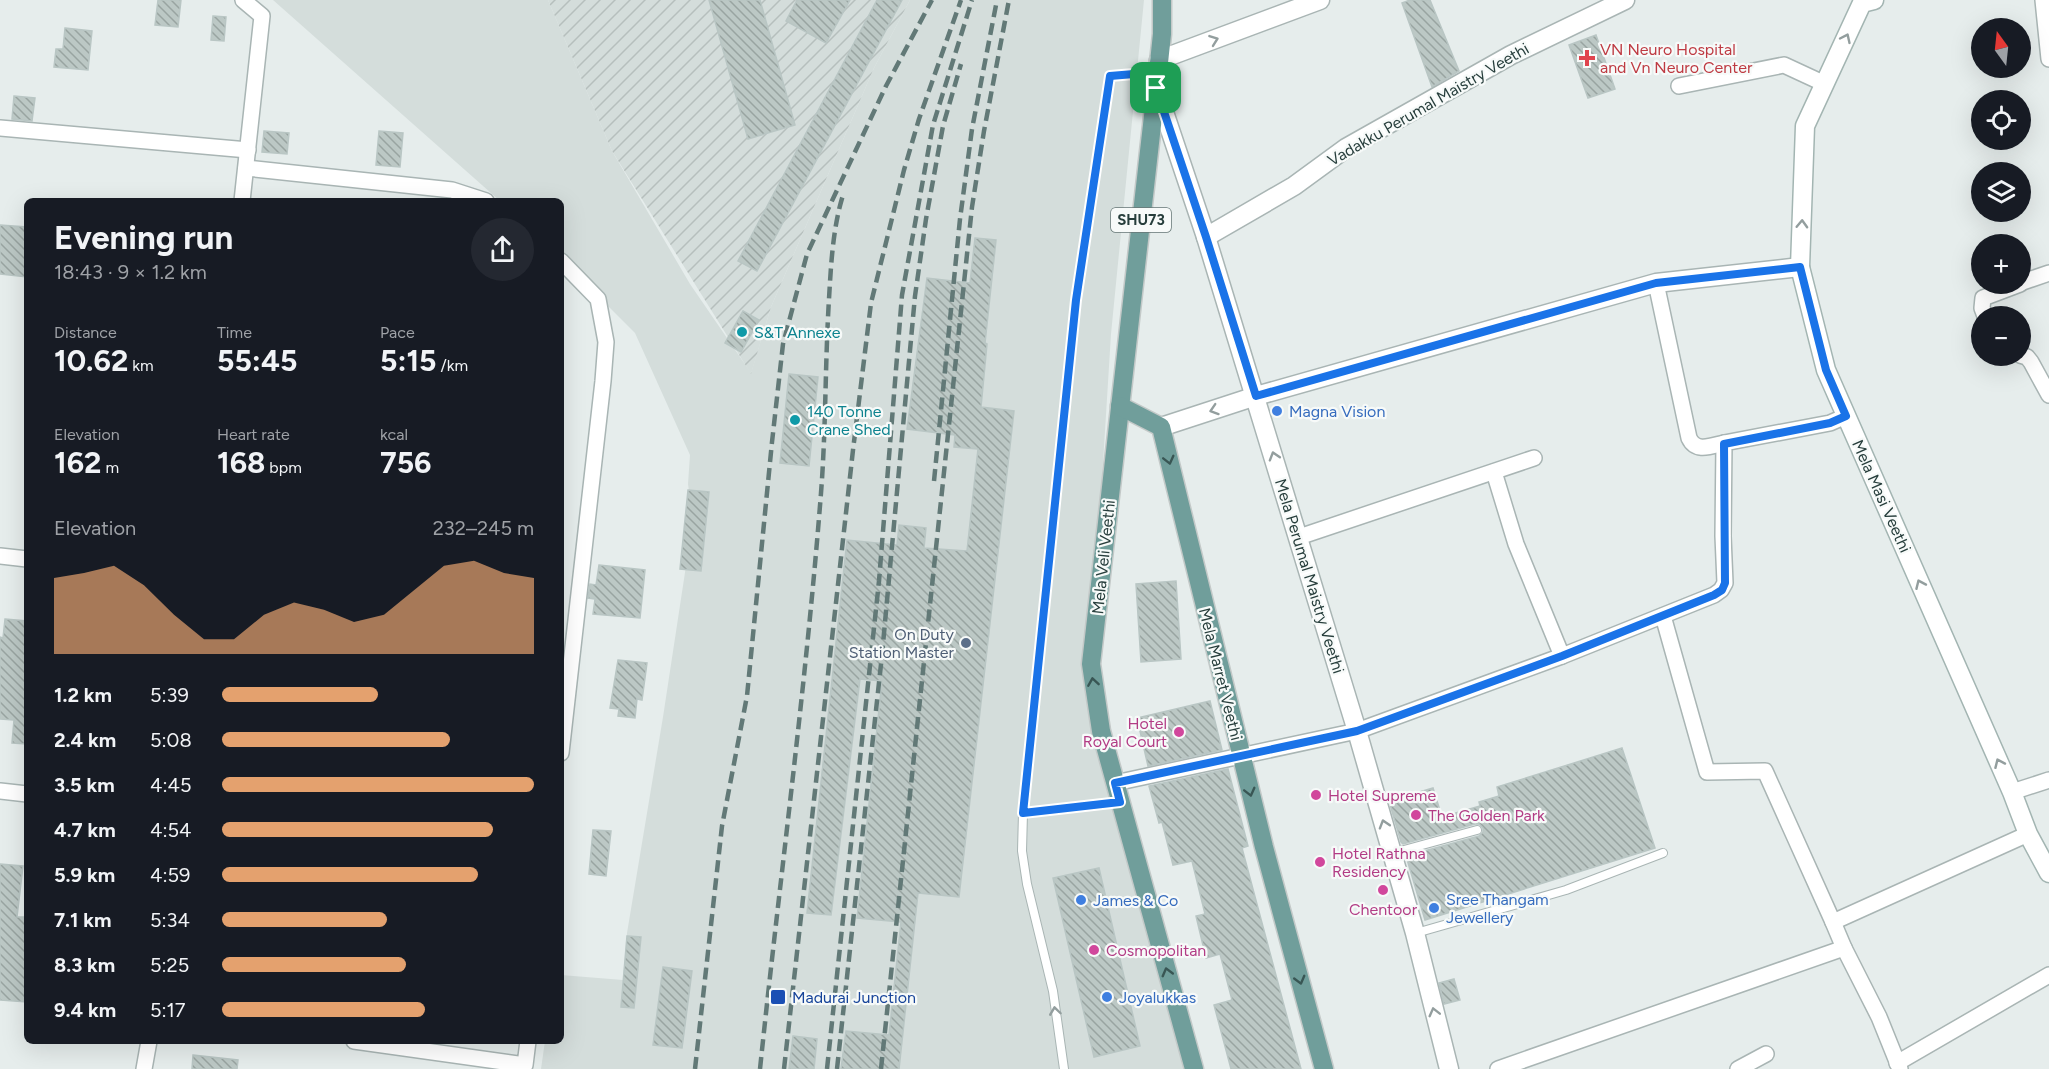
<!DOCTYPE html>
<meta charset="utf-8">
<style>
body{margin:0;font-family:Figtree,sans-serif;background:#242831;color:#f1f3f6;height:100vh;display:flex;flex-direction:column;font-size:22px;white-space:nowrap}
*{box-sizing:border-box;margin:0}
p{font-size:20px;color:#9ea1a6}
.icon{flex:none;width:33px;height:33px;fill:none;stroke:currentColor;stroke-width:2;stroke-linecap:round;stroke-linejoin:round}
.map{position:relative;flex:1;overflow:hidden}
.details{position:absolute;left:24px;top:198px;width:540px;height:846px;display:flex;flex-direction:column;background:#171b24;border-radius:9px;box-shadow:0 6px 24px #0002}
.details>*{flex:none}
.needle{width:39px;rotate:345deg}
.buttons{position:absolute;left:1971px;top:18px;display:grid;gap:12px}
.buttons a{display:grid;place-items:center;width:60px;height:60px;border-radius:50%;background:#171b24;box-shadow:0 6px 24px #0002;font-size:30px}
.pin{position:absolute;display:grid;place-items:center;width:51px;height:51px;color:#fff;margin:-26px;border-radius:12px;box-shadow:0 3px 9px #0006}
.round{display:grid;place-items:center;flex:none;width:63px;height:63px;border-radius:32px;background:#242831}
.head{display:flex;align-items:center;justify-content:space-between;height:102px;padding:0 30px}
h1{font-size:33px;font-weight:700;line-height:45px}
.figures{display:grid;grid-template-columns:repeat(3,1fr);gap:9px;height:102px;padding:6px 30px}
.figures div{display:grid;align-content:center}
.figures b{font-size:30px;font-weight:700}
.figures small{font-size:16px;font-weight:400}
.figures p{font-size:16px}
.chart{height:168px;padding:12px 30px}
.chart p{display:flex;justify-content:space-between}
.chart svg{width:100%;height:108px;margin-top:6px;fill:#e4a16e;opacity:.7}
ul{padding:0 30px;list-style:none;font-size:20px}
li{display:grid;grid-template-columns:96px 72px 1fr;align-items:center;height:45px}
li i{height:15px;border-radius:8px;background:#e4a16e}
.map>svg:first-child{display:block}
</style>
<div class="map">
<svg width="2049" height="1069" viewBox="0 0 2049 1069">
<defs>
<pattern id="industrial-furrows" width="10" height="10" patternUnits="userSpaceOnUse" patternTransform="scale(1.5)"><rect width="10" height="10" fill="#d4dddb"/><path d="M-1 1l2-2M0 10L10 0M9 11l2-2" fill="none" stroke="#b6bfbd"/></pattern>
<pattern id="building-back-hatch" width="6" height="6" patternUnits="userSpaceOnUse" patternTransform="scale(1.5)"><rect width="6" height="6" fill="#bcc8c5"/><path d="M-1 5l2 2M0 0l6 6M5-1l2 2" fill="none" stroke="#99a4a1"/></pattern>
</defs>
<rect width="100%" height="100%" fill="#e6edec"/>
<path fill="#d4dddb" d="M273 0H548L612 151 690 284 751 373 771 307 874 68 910 0H1144L1111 334 1090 673 1188 1069H541L545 1041H561V975L623 980 627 933 663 717 693 520 688 484 690 455 635 333 561 259V201H500Z"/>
<path fill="url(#industrial-furrows)" d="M548 0H910L874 68 771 307 751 374 612 151Z"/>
<g fill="url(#building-back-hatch)" stroke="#b9c6c4" stroke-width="1.5">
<path d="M158 0H181L178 27 155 25Z"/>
<path d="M709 0H760L795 125 748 139Z"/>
<path d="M797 0H850L826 43 786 21Z"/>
<path d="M877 0H902L757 271 738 261Z"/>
<path d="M1410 0H1430L1459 71 1432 87 1402 3Z"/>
<path d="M213 16 226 17 224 41 211 40Z"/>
<path d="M65 28 92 31 88 70 54 67 56 49H63Z"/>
<path d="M1596 35 1615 89 1588 98 1569 45Z"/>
<path d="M14 96 35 98 32 121 12 119Z"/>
<path d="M264 131 289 133 287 154 262 152Z"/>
<path d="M379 131 403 133 400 167 376 165Z"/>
<path d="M0 225 27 227V277L0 274Z"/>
<path d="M975 238 996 240 985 343 987 344 981 407 1014 411 959 897 918 893 899 1069H841L846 1031 889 1035 901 922 857 918 882 681 860 679 831 915 807 913 847 540 897 545 899 525 926 528 924 548 967 551 978 449 954 447 955 435 907 429 927 278 970 283Z"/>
<path d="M743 311 759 320 741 352 725 343Z"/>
<path d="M789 374 818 377 809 466 780 463Z"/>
<path d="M688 490 709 492 701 571 680 569Z"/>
<path d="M599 565 645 570 640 618 593 614 595 599 588 598 590 584 596 585Z"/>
<path d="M1176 581 1181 659 1141 662 1136 584Z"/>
<path d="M5 619 27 621 25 676H27V744L12 743 14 720 0 719V637L3 638Z"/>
<path d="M618 660 647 663 642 700 637 699 635 718 618 716 619 709 610 708Z"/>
<path d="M1210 701 1222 750 1148 766 1137 718Z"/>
<path d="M1622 748 1655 848 1425 920 1406 856 1479 836 1483 832V828L1479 824H1475L1403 844 1401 842 1389 801 1433 788 1442 817 1480 806 1479 802 1499 796 1497 787Z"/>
<path d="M1228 769 1248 846 1242 848 1301 1069H1231L1214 1005 1232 1000 1220 954 1206 958 1196 916 1205 914 1192 861 1173 865 1162 822 1159 823 1149 786Z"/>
<path d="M593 830 611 831 606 876 589 874Z"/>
<path d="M0 864 23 866 17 917H27V1002L0 1000Z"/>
<path d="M1099 868 1140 1046 1094 1057 1053 878Z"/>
<path d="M627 936 641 937 634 1008 621 1007Z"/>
<path d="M663 967 692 971 682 1048 653 1045Z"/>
<path d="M1454 979 1460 1000 1444 1004 1439 983Z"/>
<path d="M793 1036 817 1039 814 1069H789Z"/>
<path d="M193 1055 238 1060 237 1069H192Z"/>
</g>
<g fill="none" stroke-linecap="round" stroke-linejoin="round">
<defs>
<g id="service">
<path d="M1023 813 1120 802"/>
<path d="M1393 853 1477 830"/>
<path d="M1416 933 1566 890 1663 853"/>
<path d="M1064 1069 1053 991 1027 884 1022 851 1023 813 1076 300 1110 76 1157 72"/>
</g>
<g id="minor">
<path d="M2043 0 2049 59"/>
<path d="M1679 86 1784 65 1825 84"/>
<path d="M0 128 248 150"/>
<path d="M246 168 452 190 486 201"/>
<path d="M242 201 262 16 243 0"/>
<path d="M561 261 598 299 606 342 603 381 561 753"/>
<path d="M1656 283 1689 438C1696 453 1711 446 1724 443"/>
<path d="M2020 283 2049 273"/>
<path d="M1985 316 1982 308 1983 298 2020 284"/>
<path d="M2020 355 2027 357 2031 362 2049 395"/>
<path d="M1494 472 1516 544 1562 656"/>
<path d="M1299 537 1534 458"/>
<path d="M0 556 27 559"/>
<path d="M1663 616 1707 772 1765 771 1833 922"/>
<path d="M1115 783 1357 731 1562 656 1714 595 1721 590 1725 583 1723 536 1724 443 1830 423 1846 416"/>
<path d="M0 791 27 794"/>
<path d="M2012 792 2049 780"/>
<path d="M1844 948 1879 1017 1900 1069"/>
<path d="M354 1041 525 1065 528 1041"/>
<path d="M1897 1063 2049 975"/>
<path d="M144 1069 149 1041"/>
<path d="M1498 1069 1844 948 1833 922 2028 834"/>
<path d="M1738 1069 1766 1054"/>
</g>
<g id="tertiary">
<path d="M1159 60 1320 0"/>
<path d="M1156 88 1206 237 1357 731 1415 933 1449 1069"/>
<path d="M1206 237 1294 186 1346 148 1511 55 1625 0"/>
<path d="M1161 427 1256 396 1656 283 1800 267"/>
</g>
<path id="secondary" d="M1874 0 1862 3 1805 126 1800 267 1826 370 2012 792 2028 834 2049 873"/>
<g id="primary">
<path d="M1162 0V34L1158 72 1091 664 1101 731 1194 1069"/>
<path d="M1120 406 1161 427 1264 847 1324 1069"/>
</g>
</defs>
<use href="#service" stroke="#a9b5b4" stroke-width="10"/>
<use href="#minor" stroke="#a9b5b4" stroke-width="18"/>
<use href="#tertiary" stroke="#a9b5b4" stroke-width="21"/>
<use href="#secondary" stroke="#a3b5b2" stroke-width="21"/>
<use href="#primary" stroke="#c3c9c8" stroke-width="21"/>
<use href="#service" stroke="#fff" stroke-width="8"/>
<use href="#minor" stroke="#fff" stroke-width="15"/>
<use href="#tertiary" stroke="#fff" stroke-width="18"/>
<use href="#secondary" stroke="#fff" stroke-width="18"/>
<use href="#primary" stroke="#709e9b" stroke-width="18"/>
<g stroke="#627977" stroke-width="4.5" stroke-dasharray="12 6" stroke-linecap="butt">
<path d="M934 481 960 219 972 129 997 0"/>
<path d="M695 1069 722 826 747 696 772 442 783 344 807 254 886 86 932 0"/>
<path d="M760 1069C780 877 806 686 821 493 826 429 825 364 829 299 831 264 833 225 844 192"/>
<path d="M784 1069 853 450 871 303 904 170 919 119 961 0"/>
<path d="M827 1069 879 581 902 295 933 125 972 0"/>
<path d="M837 1069 882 655 915 296 926 219 943 126 961 64"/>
<path d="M881 1069 972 207 984 131 1009 0"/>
</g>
</g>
<defs><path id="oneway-chevron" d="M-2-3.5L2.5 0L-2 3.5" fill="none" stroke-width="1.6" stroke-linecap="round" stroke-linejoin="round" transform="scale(1.5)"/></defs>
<g stroke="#939e9e">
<use href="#oneway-chevron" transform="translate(1846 38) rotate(-65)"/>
<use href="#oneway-chevron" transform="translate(1214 40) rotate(-20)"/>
<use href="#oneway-chevron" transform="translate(1802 224) rotate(-88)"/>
<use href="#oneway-chevron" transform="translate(1214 410) rotate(162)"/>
<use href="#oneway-chevron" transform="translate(1274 456) rotate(-107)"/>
<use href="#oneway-chevron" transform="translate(1920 584) rotate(-114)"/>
<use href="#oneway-chevron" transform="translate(1999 763) rotate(-114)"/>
<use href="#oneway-chevron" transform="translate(1384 824) rotate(-107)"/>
<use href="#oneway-chevron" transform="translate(1055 1011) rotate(-98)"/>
<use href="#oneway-chevron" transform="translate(1434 1012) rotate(-104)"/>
</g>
<g stroke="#395654">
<use href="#oneway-chevron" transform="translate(1169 460) rotate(76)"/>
<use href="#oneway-chevron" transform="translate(1093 682) rotate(-99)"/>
<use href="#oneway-chevron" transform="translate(1250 792) rotate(76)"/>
<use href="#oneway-chevron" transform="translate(1167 972) rotate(-105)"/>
<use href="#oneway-chevron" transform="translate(1300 980) rotate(75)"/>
</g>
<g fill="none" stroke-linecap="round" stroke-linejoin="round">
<defs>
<path id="route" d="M1158 72 1156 88 1206 237 1256 396 1656 283 1800 267 1826 370 1846 416 1830 423 1724 444 1725 583 1722 590 1714 595 1562 656 1357 731 1115 783 1120 802 1023 813 1076 300 1110 76Z"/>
</defs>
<use href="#route" stroke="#fff" stroke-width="12"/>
<use href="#route" stroke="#1a73e8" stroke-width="8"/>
</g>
<path fill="#e0444e" stroke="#f7faf9" stroke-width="2" d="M1584 49h6v6h6v6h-6v6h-6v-6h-6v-6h6z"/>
<g fill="#0f9aa8" stroke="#f7faf9" stroke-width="2">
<circle cx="742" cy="332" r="6"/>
<circle cx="795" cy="420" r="6"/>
</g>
<g fill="#3f7fe0" stroke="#f7faf9" stroke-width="2">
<circle cx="1277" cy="411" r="6"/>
<circle cx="1081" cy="900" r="6"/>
<circle cx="1434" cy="908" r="6"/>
<circle cx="1107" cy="997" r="6"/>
</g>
<circle fill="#5c6f8a" stroke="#f7faf9" stroke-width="2" cx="966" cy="643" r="6"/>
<g fill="#d1479c" stroke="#f7faf9" stroke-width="2">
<circle cx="1179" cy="732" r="6"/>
<circle cx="1316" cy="795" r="6"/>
<circle cx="1416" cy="815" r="6"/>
<circle cx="1320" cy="862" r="6"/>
<circle cx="1383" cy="890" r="6"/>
<circle cx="1094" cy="950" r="6"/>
</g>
<rect fill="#1a4fb4" stroke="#f7faf9" stroke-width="2" x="770" y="989" width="16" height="16" rx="3"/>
<g text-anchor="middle" stroke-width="4.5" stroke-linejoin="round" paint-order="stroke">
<rect fill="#f7faf9" stroke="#657675" stroke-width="1.5" x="1111" y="208" width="60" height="24" rx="4.5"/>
<g font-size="15" font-weight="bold" fill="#273e3c">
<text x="1141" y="225">SHU73</text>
</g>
<g font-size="16" fill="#be3a42" stroke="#f7faf9" text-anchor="start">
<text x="1600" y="55">VN Neuro Hospital<tspan x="1600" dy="18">and Vn Neuro Center</tspan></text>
</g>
<g font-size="16" fill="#273e3c" stroke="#f7faf9">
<text transform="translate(1428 104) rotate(-30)" y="6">Vadakku Perumal Maistry Veethi</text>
<text transform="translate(1882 496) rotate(66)" y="6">Mela Masi Veethi</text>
<text transform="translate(1103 557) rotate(-84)" y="6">Mela Veli Veethi</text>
<text transform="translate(1310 576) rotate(73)" y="6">Mela Perumal Maistry Veethi</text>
<text transform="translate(1221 674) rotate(76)" y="6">Mela Marret Veethi</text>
</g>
<g font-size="16" fill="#0d838f" stroke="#f7faf9" text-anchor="start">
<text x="754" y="338">S&amp;T Annexe</text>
<text x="807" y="417">140 Tonne<tspan x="807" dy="18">Crane Shed</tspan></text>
</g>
<g font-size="16" fill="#366cbe" stroke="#f7faf9" text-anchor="start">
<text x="1289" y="417">Magna Vision</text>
<text x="1446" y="905">Sree Thangam<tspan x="1446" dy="18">Jewellery</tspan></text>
<text x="1093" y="906">James &amp; Co</text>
<text x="1119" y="1003">Joyalukkas</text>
</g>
<g font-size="16" fill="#4e5e75" stroke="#f7faf9" text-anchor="end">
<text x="954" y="640">On Duty<tspan x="954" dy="18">Station Master</tspan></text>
</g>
<g font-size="16" fill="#b23c85" stroke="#f7faf9" text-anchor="start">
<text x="1167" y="729" text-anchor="end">Hotel<tspan x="1167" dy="18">Royal Court</tspan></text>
<text x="1328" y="801">Hotel Supreme</text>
<text x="1428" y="821">The Golden Park</text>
<text x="1332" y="859">Hotel Rathna<tspan x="1332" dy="18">Residency</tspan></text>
<text x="1383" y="915" text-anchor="middle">Chentoor</text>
<text x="1106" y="956">Cosmopolitan</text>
</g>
<g font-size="16" fill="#164399" stroke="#f7faf9" text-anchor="start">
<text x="792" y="1003">Madurai Junction</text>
</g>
</g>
</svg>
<div class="buttons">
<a><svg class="needle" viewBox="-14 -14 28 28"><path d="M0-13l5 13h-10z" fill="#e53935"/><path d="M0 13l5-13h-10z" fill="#9ea1a6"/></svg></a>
<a><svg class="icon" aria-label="locate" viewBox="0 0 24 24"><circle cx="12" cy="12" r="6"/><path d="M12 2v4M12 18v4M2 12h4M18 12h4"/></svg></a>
<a><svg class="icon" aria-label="layers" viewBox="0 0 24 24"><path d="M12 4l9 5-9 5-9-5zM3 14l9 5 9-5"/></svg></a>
<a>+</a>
<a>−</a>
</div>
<div class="pin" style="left:1156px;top:88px;background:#1e9e55"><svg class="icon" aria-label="arrive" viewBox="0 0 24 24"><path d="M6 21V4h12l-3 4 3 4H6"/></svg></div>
<section class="details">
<div class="head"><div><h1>Evening run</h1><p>18:43 · 9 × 1.2 km</p></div><a class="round"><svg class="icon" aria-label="share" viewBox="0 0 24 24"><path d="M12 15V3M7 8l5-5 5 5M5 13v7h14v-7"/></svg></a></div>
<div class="figures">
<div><p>Distance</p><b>10.62<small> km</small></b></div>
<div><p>Time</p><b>55:45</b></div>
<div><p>Pace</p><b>5:15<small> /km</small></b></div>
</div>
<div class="figures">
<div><p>Elevation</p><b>162<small> m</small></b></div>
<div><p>Heart rate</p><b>168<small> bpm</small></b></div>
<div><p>kcal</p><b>756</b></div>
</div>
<div class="chart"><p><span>Elevation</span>232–245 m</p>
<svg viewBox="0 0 160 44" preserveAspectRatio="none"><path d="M0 44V13L10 11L20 8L30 16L40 28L50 38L60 38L70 28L80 23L90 26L100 31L110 28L120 18L130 8L140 6L150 11L160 13V44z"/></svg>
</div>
<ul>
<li><b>1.2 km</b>5:39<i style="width:50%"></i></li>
<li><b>2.4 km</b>5:08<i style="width:73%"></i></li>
<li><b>3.5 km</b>4:45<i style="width:100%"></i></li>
<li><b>4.7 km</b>4:54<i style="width:87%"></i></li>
<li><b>5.9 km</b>4:59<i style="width:82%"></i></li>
<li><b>7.1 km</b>5:34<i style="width:53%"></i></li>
<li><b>8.3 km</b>5:25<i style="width:59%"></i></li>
<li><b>9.4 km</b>5:17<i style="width:65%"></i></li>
</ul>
</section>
</div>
